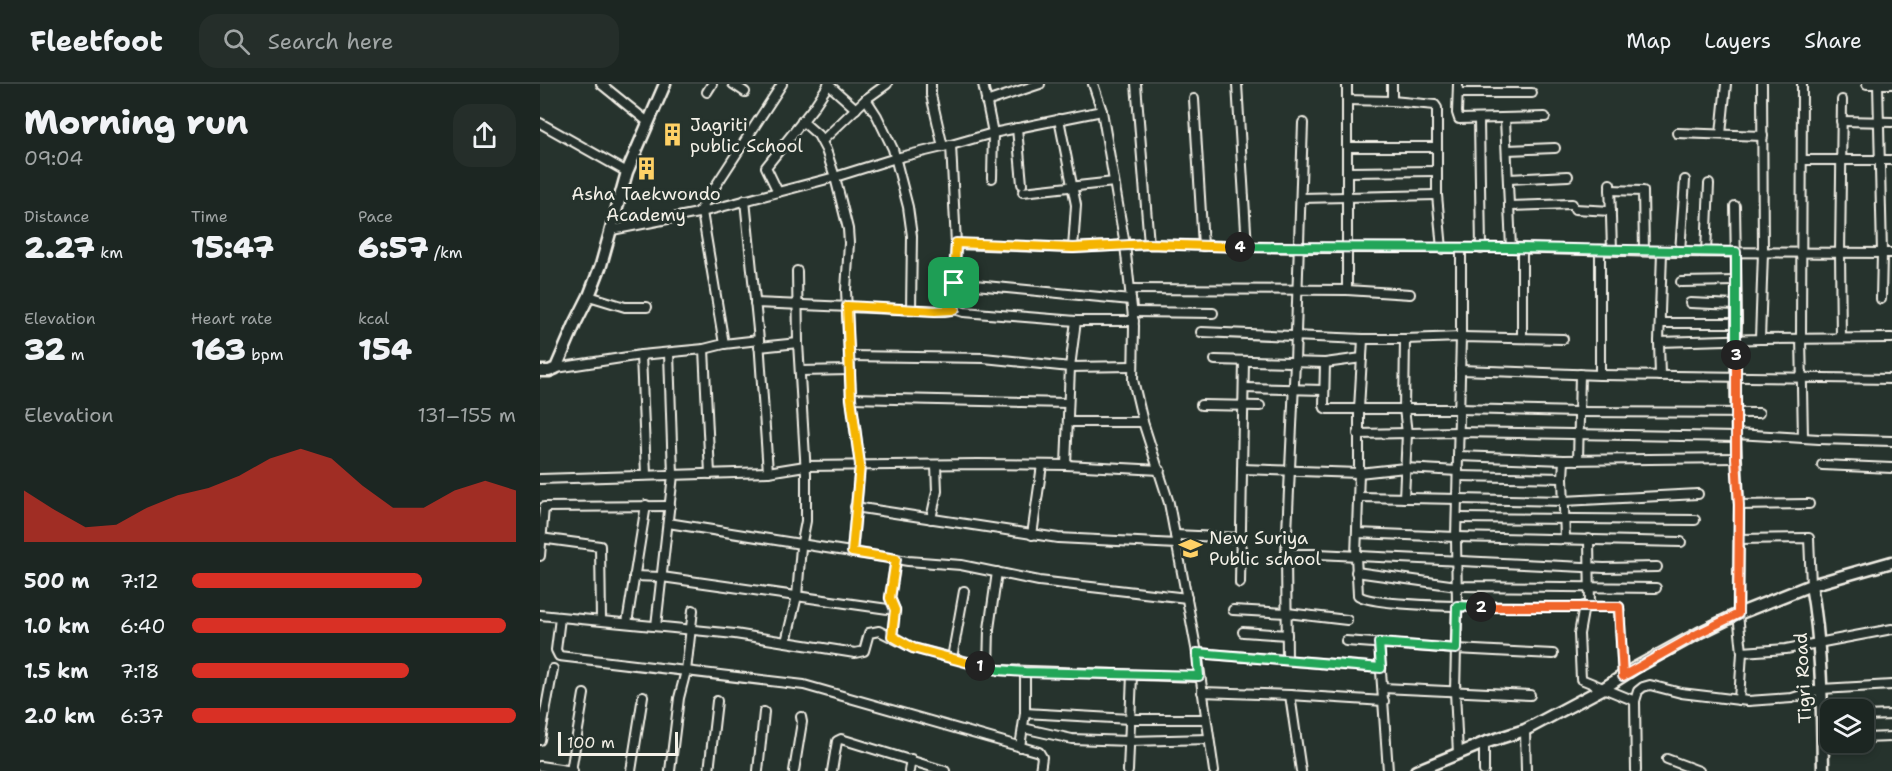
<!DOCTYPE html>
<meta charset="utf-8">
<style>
body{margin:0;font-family:"Shantell Sans",sans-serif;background:#252e2a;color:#f1f3f6;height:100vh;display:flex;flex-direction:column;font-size:22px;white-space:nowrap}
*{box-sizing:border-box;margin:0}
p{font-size:20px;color:#a0a5a5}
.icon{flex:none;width:33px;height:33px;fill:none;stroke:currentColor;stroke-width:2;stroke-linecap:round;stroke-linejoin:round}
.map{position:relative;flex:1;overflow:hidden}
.drawer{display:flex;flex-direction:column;background:#1c2622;width:540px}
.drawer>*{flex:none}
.tools{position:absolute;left:1280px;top:615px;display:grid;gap:12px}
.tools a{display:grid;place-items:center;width:54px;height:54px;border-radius:12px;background:#1c2622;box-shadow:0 3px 9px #0003,0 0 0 2px #3a4340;font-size:30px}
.scale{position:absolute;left:18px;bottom:15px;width:120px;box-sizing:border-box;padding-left:6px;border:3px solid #f4f1e8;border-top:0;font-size:16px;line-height:21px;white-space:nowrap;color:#f4f1e8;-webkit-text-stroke:4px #26332d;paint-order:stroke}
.pin{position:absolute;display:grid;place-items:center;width:51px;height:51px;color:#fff;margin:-26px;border-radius:12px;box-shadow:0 3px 9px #0006}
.km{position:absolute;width:30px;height:30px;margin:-15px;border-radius:50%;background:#222;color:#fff;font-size:16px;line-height:30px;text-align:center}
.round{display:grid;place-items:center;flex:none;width:63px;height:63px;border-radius:18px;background:#252e2a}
.headline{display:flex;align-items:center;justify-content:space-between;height:102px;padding:0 24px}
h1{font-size:33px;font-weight:800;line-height:45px}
.metrics{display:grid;grid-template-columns:repeat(3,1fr);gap:9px;height:102px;padding:6px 24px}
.metrics div{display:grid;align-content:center}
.metrics b{font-size:30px;font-weight:800}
.metrics small{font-size:16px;font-weight:400}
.metrics p{font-size:16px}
.chart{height:168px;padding:12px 24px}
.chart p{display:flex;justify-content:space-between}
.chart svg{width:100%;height:108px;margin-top:6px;fill:#d93025;opacity:.7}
ul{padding:0 24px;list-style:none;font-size:20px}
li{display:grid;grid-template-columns:96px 72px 1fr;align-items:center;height:45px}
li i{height:15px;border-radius:8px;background:#d93025}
header{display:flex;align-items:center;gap:36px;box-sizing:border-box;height:84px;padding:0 30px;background:#1c2622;border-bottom:2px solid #3a4340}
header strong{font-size:28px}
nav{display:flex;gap:33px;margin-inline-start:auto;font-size:21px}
.search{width:420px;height:54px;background:#252e2a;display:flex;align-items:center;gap:15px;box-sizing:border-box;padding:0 21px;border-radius:18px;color:#a0a5a5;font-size:22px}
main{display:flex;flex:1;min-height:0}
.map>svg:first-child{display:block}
</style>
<header>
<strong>Fleetfoot</strong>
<div class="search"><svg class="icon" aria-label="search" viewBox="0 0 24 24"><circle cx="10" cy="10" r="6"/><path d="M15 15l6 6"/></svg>Search here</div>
<nav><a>Map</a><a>Layers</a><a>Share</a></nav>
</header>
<main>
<section class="drawer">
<div class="headline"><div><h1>Morning run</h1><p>09:04</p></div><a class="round"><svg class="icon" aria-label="share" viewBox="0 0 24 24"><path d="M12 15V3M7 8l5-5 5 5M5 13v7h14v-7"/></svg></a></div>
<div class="metrics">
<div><p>Distance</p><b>2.27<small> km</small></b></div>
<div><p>Time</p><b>15:47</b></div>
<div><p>Pace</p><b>6:57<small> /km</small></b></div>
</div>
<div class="metrics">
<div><p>Elevation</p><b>32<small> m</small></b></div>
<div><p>Heart rate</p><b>163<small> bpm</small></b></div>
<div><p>kcal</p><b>154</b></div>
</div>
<div class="chart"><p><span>Elevation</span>131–155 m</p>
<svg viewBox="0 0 160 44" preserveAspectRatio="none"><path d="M0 44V23L10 31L20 38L30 37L40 30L50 25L60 22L70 17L80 10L90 6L100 10L110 21L120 30L130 30L140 23L150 19L160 23V44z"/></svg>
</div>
<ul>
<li><b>500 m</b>7:12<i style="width:71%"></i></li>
<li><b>1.0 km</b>6:40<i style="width:97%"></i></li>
<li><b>1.5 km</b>7:18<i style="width:67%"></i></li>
<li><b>2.0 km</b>6:37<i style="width:100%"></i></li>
</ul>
</section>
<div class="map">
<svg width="1352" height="687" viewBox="0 0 1352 687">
<rect width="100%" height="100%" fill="#26332d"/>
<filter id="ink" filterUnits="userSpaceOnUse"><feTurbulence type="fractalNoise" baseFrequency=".0167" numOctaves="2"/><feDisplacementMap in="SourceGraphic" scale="12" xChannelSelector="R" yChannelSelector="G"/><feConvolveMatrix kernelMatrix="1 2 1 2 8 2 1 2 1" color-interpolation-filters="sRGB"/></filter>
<g filter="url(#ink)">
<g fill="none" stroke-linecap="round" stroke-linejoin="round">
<defs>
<g id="street">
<path d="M61 0 108 38"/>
<path d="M193 0 205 8"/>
<path d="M288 0 316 25"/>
<path d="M391 0V11L403 63"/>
<path d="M443 0 453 49 452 94"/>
<path d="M553 0 562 27 585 161 594 242 593 296 603 338 629 419 657 569 674 687"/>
<path d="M596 0 609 160"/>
<path d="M697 0 707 163"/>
<path d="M807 0V206"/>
<path d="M918 0 917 29 919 35 1005 33"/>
<path d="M1262 0 1261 253 1263 354"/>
<path d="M1327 0H1352"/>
<path d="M1338 0 1342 169 1341 215"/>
<path d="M167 8 172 0"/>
<path d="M918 9H992"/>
<path d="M326 15 337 32 353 65 368 123 372 152 371 226"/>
<path d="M654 15 663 162"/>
<path d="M807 16 852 17 895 21 897 24V111L902 165"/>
<path d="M852 17V0"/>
<path d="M446 18 500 0"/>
<path d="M519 35 536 121 533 164"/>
<path d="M965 35 971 164"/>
<path d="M939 36 941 165"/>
<path d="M262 37 278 51 286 66 295 93 308 145 309 159 306 206 311 314 320 381 312 469"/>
<path d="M1301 37 1352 38"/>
<path d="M0 39 87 88"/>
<path d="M477 44 482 100"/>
<path d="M1137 49 1223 52"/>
<path d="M1181 50 1186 0"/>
<path d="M282 57 326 15 347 0"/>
<path d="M411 61 416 160 413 219 415 225 424 228 536 237H594"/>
<path d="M807 63H897"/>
<path d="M967 66 1015 64"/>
<path d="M1262 76H1352"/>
<path d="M807 88 897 87"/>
<path d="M969 95 1028 92"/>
<path d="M1070 100 1072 166"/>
<path d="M1070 106 1103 107 1104 167"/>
<path d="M238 108 226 83 273 24 289 0"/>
<path d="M483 108 574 98"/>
<path d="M761 114 897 111"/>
<path d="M205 116 219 256 228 388"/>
<path d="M969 122 1032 120"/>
<path d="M1195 122 1197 239 1195 294 1196 350"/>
<path d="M1035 125 1071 127"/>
<path d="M162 128 184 260"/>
<path d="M158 129 242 0"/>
<path d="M72 146 158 129 295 93 356 74 411 61 453 49 562 27"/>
<path d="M416 160 533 164 609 160 759 164H971L1122 168 1352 169"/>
<path d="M1140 168 1145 96"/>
<path d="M1166 168 1169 100"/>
<path d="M1141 198 1196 197"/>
<path d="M414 199 591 216"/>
<path d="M590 205 807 206 870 210"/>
<path d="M49 212 85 223H107"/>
<path d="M215 219 404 227 415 225"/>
<path d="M1150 219 1196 221"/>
<path d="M593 228 673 229"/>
<path d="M1121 239H1197"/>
<path d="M661 248 823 255H865L921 253 1023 255"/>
<path d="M982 253V165"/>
<path d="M1301 254 1300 169 1302 16"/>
<path d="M823 255 819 325V389L816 472 818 511C834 527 1043 522 1079 523L1083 592"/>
<path d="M1220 255 1352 254"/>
<path d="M1119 258 1220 255 1223 168 1222 0"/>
<path d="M219 263 258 259"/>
<path d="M164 265 170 390"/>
<path d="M101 271 106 391"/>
<path d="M309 272 444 274 530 283 592 282"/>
<path d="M675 276 785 279 822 274"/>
<path d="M785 279 784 321 785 324 787 325H919L1038 328 1219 329"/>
<path d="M16 284 101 271 164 265 184 260 219 256"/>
<path d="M920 286 1060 291 1352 295"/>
<path d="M260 287 310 286"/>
<path d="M1060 291V166"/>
<path d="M1120 292 1119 258 1122 168"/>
<path d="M704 304 784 306"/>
<path d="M311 314 528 319"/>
<path d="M661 321 720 322"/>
<path d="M529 338H603"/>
<path d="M818 350 918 348 1196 353V350L1279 355 1352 357"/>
<path d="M1196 353 1199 421 1198 530 1202 568 1199 616"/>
<path d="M918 372 1024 376 1196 374"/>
<path d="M1024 376 1023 394 1025 455"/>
<path d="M1038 376 1040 290"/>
<path d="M526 381 530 283 536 237"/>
<path d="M1282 381 1352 384"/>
<path d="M702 385 819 389 865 384 918 387"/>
<path d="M918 392 1023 394"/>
<path d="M0 395 228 388 265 382 438 380 526 381 620 386"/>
<path d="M819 413 1024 417 1158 410"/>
<path d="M864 414 867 349 864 325 865 255"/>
<path d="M1199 421 1269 420"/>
<path d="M315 423 518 454 637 460"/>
<path d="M917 434 1155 436"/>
<path d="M391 435 397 407 396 381"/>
<path d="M128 439 368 477 421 481 499 497 647 514"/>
<path d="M817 449 916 453 1141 458"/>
<path d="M492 451 502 381"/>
<path d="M635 451 701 454"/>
<path d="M0 454 60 462 61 536"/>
<path d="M1049 455 1050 522"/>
<path d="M1199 455 1269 454 1271 501"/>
<path d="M746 470H778L1064 484 1117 483"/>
<path d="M0 472 4 423 130 422"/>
<path d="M816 488 917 502 1116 504"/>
<path d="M94 492 122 493 355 526 352 553"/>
<path d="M700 499 704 277"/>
<path d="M1044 522 1039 550 1041 595 1095 617 1096 687"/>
<path d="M355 526 350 514 356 475"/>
<path d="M693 526 747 529 807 536"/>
<path d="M0 531 195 550 315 569 324 567 329 549 339 547 373 564 459 586 659 593"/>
<path d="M20 534 16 566 19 572 264 601 499 668 502 673 500 687"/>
<path d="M87 539 106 421"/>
<path d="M116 542 133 391 129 269"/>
<path d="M703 548 747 551"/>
<path d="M806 557 916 565 1013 570"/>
<path d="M246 558 257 512 261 463 266 437V390L258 259 257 187"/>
<path d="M839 559 848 687"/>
<path d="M1202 568 1246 565 1352 545"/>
<path d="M657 569 841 584"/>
<path d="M412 574 424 507"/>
<path d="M747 576 746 470 755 278 763 39"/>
<path d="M448 585 449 545 457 488"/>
<path d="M843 604 990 611"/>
<path d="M662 608 750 611 844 617"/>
<path d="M750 611 761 687"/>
<path d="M1095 617 1098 607 1103 603 1110 601 1141 609 1208 617 1252 614 1281 605 1352 601"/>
<path d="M485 629V588"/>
<path d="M1323 632 1352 631"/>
<path d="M483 644 532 655 589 657 669 655"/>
<path d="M985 646 986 687"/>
<path d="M1323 654 1352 653"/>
<path d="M0 656 13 585"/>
<path d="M480 663 485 629 590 635H666"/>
<path d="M918 670 915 607 917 522 916 453 921 253V165"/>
<path d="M1127 675 1159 687"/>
<path d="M0 682 33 687"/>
<path d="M31 687 44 610"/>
<path d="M91 687 103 612"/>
<path d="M130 687 139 614 146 587 153 526"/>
<path d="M169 687 177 617"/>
<path d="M218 687 224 628"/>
<path d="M254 687 262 638 261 633"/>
<path d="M292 687 297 657 301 655 405 687"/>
<path d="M369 687 371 675"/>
<path d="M588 687 592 591"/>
<path d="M944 687V659"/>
</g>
<g id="secondary">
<path d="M0 287H9L16 284 35 240 49 212 61 181 87 88 125 0"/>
<path d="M1271 501C1282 562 1282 625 1283 687"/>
<path d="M876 687 944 659 985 646 1064 604 1095 584 1159 549 1198 530 1271 501 1352 478"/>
</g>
</defs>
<use href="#street" stroke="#f4f1e8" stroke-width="12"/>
<use href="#secondary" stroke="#f4f1e8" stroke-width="15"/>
<use href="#street" stroke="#26332d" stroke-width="8"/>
<use href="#secondary" stroke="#26332d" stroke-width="10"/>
</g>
</g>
<g fill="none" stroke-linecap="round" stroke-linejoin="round" filter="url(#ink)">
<defs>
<path id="split-1" d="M414 199 413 219 415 225 412 226 395 227 307 222 311 314 320 381 312 468 356 475 350 514 355 526 352 552 373 564 440 582"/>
<path id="split-2" d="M440 582 459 586 485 588 659 592 657 569 841 584 839 559 916 565 917 522 941 523"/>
<path id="split-3" d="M941 523H1079L1083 592 1159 549 1198 530 1199 421 1196 374V271"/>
<path id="split-4" d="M700 163 971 164 1196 168V271"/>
<path id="split-5" d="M414 199 416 159 533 164 609 160 700 163"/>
</defs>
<use href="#split-1" stroke="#fff" stroke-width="12"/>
<use href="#split-2" stroke="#fff" stroke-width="12"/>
<use href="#split-3" stroke="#fff" stroke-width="12"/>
<use href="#split-4" stroke="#fff" stroke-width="12"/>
<use href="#split-5" stroke="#fff" stroke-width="12"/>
<use href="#split-1" stroke="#f5b400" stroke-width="8"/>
<use href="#split-2" stroke="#22a559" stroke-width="8"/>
<use href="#split-3" stroke="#f0652b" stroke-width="8"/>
<use href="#split-4" stroke="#22a559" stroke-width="8"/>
<use href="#split-5" stroke="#f5b400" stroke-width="8"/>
</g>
<defs>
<symbol id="building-bare" viewBox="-9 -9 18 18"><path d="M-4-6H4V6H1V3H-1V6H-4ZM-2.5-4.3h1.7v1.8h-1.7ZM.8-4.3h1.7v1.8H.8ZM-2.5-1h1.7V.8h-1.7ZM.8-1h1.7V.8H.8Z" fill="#ffd166" stroke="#26332d" stroke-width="2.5" paint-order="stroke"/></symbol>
<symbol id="school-bare" viewBox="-9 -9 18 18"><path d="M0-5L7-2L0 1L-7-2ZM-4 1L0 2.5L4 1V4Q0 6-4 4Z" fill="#ffd166" stroke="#26332d" stroke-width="2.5" paint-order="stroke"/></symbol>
</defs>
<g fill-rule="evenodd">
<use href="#building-bare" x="116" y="34" width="33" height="33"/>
<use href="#building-bare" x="90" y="68" width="33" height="33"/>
<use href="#school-bare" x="634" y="448" width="33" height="33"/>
</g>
<g text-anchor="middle" stroke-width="6" stroke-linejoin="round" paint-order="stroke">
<g font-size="18" fill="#f4f1e8" stroke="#26332d" text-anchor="start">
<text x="150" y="47">Jagriti<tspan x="150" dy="21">public School</tspan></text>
<text x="106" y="116" text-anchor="middle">Asha Taekwondo<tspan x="106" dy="21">Academy</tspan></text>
<text x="669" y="460">New Suriya<tspan x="669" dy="21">Public school</tspan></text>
</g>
<g font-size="18" fill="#f4f1e8" stroke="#26332d">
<text transform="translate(1263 594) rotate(-93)" y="6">Tigri Road</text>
</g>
</g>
</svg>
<div class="tools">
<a><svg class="icon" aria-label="layers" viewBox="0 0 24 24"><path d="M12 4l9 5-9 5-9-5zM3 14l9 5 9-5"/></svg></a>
</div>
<div class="scale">100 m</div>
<div class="pin" style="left:414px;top:199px;background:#1e9e55"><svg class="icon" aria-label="arrive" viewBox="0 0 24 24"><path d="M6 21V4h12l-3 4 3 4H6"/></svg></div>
<b class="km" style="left:440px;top:582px">1</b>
<b class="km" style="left:941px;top:523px">2</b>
<b class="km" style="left:1196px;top:271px">3</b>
<b class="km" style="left:700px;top:163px">4</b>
</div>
</main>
